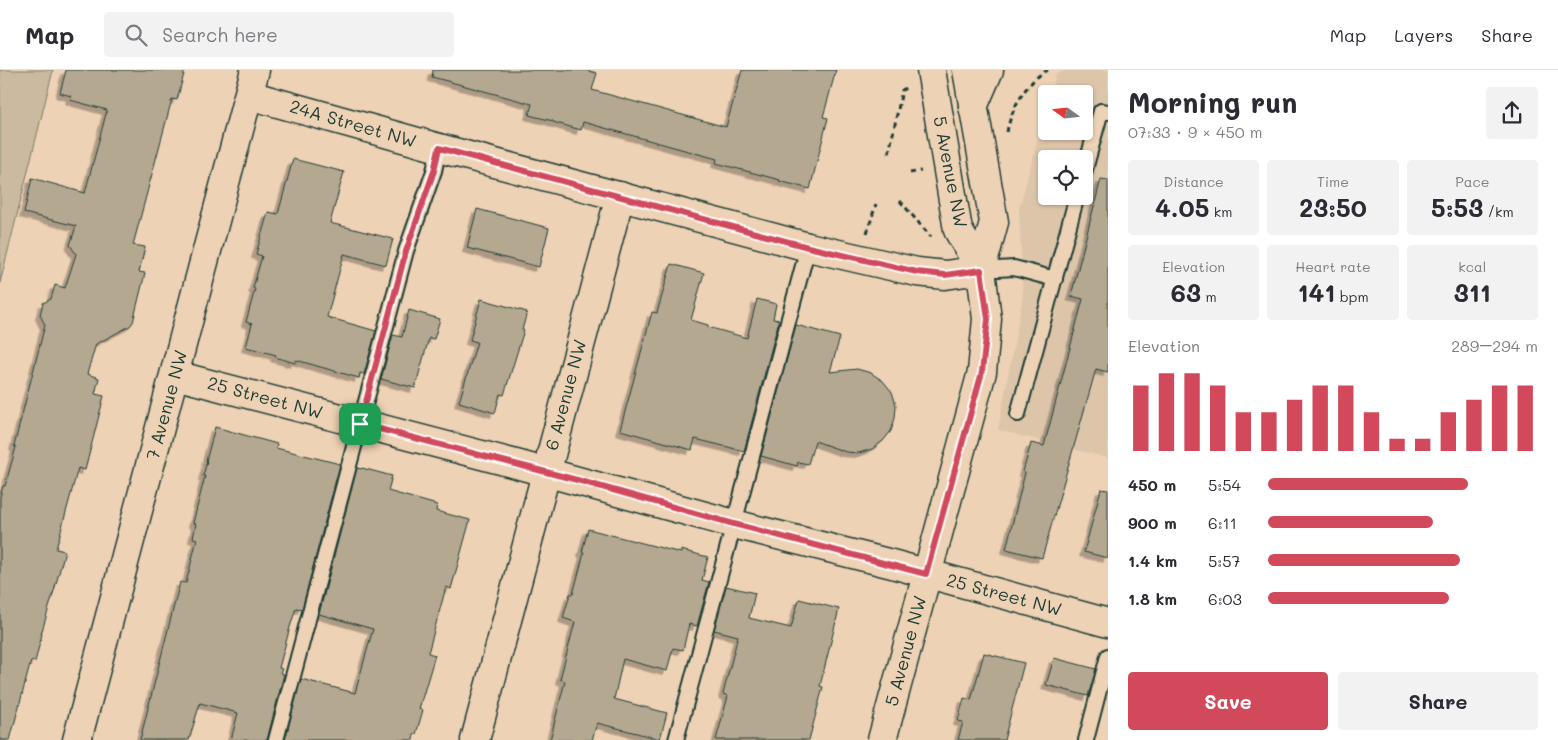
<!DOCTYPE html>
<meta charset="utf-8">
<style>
body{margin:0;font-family:Mali,sans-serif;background:#f2f2f3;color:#2b2b33;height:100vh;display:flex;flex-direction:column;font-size:19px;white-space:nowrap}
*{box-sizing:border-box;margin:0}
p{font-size:16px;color:#7c7c81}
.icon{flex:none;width:28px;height:28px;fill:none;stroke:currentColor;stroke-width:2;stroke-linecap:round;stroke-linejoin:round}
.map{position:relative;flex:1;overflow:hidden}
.side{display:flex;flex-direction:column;background:#fff;width:450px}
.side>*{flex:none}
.needle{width:32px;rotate:285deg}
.tools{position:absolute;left:1038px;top:15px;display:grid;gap:10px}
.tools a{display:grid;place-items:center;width:55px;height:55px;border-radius:5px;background:#fff;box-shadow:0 1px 4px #0004;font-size:25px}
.pin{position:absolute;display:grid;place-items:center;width:42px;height:42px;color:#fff;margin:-21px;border-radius:10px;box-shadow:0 2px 8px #0006}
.round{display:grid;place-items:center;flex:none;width:52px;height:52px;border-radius:5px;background:#f2f2f3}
.headline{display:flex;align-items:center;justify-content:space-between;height:85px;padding:0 20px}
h1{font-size:28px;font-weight:700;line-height:38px}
.stats{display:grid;grid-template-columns:repeat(3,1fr);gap:8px;height:85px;padding:5px 20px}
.stats div{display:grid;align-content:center;border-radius:5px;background:#f2f2f3;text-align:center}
.stats b{font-size:25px;font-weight:700}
.stats small{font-size:14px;font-weight:400}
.stats p{font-size:14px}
.chart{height:140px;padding:10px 20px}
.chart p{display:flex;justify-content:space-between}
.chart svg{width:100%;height:90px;margin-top:5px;stroke:#d1495b;stroke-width:6}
.cta{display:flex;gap:10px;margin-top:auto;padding:10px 20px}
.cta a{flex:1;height:58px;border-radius:5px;background:#d1495b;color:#fff;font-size:20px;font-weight:700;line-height:58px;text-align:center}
.cta a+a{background:#f2f2f3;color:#2b2b33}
ul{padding:0 20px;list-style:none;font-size:16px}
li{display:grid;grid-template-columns:80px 60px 1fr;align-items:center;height:38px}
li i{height:12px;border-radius:6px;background:#d1495b}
header{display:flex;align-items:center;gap:30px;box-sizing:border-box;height:70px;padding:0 25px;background:#fff;border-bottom:1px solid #e1e1e2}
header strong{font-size:24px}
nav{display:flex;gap:28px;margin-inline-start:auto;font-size:18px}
.search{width:350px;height:45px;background:#f2f2f3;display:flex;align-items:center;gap:12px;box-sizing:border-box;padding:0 18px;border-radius:5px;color:#7c7c81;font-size:19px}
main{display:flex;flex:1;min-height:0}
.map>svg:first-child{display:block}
</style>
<header>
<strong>Map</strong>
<div class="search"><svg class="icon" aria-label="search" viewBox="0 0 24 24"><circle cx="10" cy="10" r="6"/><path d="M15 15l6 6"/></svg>Search here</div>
<nav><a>Map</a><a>Layers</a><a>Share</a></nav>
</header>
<main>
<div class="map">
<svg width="1108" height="670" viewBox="0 0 1108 670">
<defs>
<filter id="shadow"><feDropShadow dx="-4.5" dy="4.5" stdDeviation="0" flood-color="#0004"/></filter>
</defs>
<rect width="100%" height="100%" fill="#eed2b5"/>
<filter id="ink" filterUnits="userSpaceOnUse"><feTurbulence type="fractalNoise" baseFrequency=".02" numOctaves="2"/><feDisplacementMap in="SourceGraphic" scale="10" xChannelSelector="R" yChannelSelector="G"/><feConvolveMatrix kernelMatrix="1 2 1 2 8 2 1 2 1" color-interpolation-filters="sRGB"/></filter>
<g filter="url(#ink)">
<path fill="#ddc5aa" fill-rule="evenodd" d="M1067 0H1108V388L998 360 1023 226 1019 139 1046 39V61H1084V24H1050L1056 4ZM1046 89H1084V126H1046Z"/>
<path fill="#ccbaa0" stroke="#767c6a" d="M0 0H53L0 213Z"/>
<g fill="#b4a891" stroke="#1f3d34" filter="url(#shadow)">
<path d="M66 0H185L177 30 172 29 133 175 145 177 139 202 145 203 133 252 130 256 96 274 87 304 99 308 95 324 104 326 85 400 78 398 56 479 65 481 54 521 41 564H42L35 592 31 591 10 670H0V427L3 416H5L16 377 14 376 45 255 40 245 43 233 51 229 55 215 65 218 76 184 70 175 76 156 24 143 32 108 85 123 107 40 70 30 71 26 60 23Z"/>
<path d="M433 0H585L597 3 592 20 726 57 742 0H836L823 47 828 48 810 119 779 111 780 110 716 93 717 89 583 52 581 60 553 52V51L529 45 532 34 432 7Z"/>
<path d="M293 89 344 102 330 153 393 169 386 195 344 184 327 247 376 261 364 304 360 303 359 308 296 290 295 293 275 287 276 285 246 277 252 254 246 252 255 219 253 218 262 186 256 184 268 142 278 144Z"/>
<path d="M1101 109 1108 110V302L1096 299 1042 488 1006 479 1025 403 1023 402 1031 373 1044 376 1083 229 1071 226Z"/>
<path d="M477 139 549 158 539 197 467 178Z"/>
<path d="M671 194 704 203 691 250 708 255V257L747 268 757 229 776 234 773 249 779 250 744 381 695 369 692 380 620 360 652 242 657 243Z"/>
<path d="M481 229 527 242 522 260H524L504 325 500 324 495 343 459 332 477 272 470 270Z"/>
<path d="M409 240 440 249 434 269 429 268 415 318 381 309 393 265 402 267Z"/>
<path d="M796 255 840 267 830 302 857 299 871 303 883 311 892 322 896 335 895 348 891 361 883 371 872 379 859 383 846 382 815 371 808 394 798 392 797 396 761 386Z"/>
<path d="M215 357 277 374 276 378 340 394 302 539 296 538 290 557 279 598 282 599 280 603 284 604 267 670H231L238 643 200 633 189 670H140L180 512 186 513 197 469 193 468 196 454 193 453 205 406H203L207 391H206Z"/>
<path d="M357 398 361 399 362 398 392 406 388 421 437 435 436 441 470 450 451 519 446 517 428 583 435 585 419 639 423 640 416 664 414 665 413 670H285L301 609 355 623 373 559 319 544Z"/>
<path d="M1101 419 1108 420V488L1084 482Z"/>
<path d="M588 459 681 483V480L708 487 702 510 709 512 697 556 689 554 683 580 673 578 667 601 623 589 614 629 667 643 660 669 597 653 592 670H550L565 611 560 609 575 552 563 548 570 524H573L584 483 582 482Z"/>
<path d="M726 516 755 523 749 548 791 558 799 529 839 539 820 616 823 617 809 670H716L728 626 723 624 738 566 714 560Z"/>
<path d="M984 583 1024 593 1004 670H958L963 652 958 651 964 628 971 630Z"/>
<path d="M1054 588 1096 599 1088 626 1046 615Z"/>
</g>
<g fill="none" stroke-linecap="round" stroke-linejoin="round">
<defs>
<g id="service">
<path d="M1084 103 1101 41 1108 42"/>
<path d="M981 200 1014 198 1055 209"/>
<path d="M1018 344 1077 126"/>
<path d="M276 670 406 181 434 101 439 78"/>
<path d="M676 670 808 177"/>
<path d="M1086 670 1108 586"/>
</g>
<g id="minor">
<path d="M967 0 994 152 981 200"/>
<path d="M249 25 439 78 808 177 917 202 945 205 981 200"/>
<path d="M175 305 516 394 734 454 892 494 1108 553"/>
<path d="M77 670 255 0"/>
<path d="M475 670 620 126"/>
<path d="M882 670 982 302 987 249 981 200 958 160 931 0"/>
</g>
<path id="trunk" d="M973 37 989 0"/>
</defs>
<use href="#service" stroke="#1f3d34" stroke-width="18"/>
<use href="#minor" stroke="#1f3d34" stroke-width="31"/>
<use href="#trunk" stroke="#1f3d34" stroke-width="31"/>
<g stroke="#1f3d34" stroke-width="3" stroke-dasharray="5 4" stroke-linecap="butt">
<path d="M1007 62C1011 39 1026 11 1048 0"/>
<path d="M889 83 902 20 906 18"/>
<path d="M910 103 921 101"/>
<path d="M900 131 931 167"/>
<path d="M867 163 876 134"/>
</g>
<use href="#service" stroke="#eed2b5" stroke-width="14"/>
<use href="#minor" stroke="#eed2b5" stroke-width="28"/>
<use href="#trunk" stroke="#eed2b5" stroke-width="28"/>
</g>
</g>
<g fill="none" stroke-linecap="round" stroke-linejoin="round" filter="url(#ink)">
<defs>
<path id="route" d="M439 78 808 177 917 202 945 205 981 200 988 249 982 302 926 504 734 454 577 410 360 354 406 181 434 101Z"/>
</defs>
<use href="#route" stroke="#fff" stroke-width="10"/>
<use href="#route" stroke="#d1495b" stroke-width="6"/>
</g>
<g text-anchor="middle" stroke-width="4" stroke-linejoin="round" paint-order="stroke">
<g font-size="18" fill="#1f3d34" stroke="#eed2b5">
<text transform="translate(353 54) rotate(16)" y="6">24A Street NW</text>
<text transform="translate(950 102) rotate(79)" y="6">5 Avenue NW</text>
<text transform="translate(566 325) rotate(-75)" y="6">6 Avenue NW</text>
<text transform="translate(265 328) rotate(15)" y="6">25 Street NW</text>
<text transform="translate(167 335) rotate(-75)" y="6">7 Avenue NW</text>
<text transform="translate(1004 525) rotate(15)" y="6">25 Street NW</text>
<text transform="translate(906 581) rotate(-75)" y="6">5 Avenue NW</text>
</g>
</g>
</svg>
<div class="tools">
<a><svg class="needle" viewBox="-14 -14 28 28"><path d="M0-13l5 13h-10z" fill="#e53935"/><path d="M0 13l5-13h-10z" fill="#7c7c81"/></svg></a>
<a><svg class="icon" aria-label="locate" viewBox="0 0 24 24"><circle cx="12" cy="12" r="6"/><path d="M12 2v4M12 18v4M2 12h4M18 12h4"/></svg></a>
</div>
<div class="pin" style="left:360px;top:354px;background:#1e9e55"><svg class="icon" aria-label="arrive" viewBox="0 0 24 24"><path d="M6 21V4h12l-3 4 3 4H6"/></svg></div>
</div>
<section class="side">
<div class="headline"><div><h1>Morning run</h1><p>07:33 · 9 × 450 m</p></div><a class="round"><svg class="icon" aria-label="share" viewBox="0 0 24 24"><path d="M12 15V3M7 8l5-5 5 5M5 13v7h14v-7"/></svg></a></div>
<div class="stats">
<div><p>Distance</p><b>4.05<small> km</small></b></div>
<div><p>Time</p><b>23:50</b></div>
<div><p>Pace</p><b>5:53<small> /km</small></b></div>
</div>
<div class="stats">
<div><p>Elevation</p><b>63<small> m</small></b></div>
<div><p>Heart rate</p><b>141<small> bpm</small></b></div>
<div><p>kcal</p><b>311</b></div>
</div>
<div class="chart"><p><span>Elevation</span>289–294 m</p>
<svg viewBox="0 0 160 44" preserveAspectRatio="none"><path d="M5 44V12M15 44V6M25 44V6M35 44V12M45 44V25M55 44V25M65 44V19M75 44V12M85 44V12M95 44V25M105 44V38M115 44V38M125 44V25M135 44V19M145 44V12M155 44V12"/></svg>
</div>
<ul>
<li><b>450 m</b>5:54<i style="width:74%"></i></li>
<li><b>900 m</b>6:11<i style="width:61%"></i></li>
<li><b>1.4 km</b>5:57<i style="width:71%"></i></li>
<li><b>1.8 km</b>6:03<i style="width:67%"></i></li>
</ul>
<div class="cta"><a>Save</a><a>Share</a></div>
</section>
</main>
